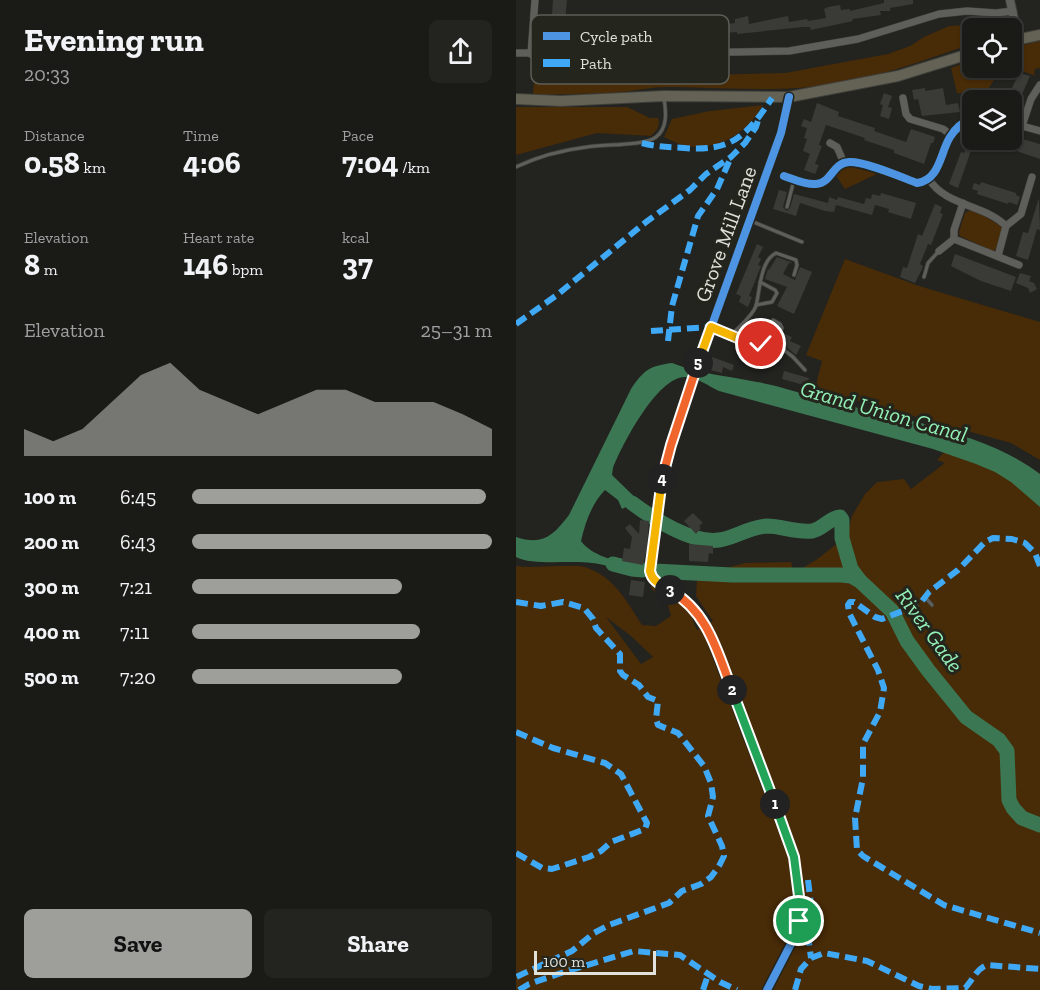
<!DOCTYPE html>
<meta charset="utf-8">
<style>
body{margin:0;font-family:"Zilla Slab",serif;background:#232320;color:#f1f3f6;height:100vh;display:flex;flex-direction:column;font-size:22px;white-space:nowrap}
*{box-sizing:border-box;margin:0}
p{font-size:20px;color:#9fa1a1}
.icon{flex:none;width:33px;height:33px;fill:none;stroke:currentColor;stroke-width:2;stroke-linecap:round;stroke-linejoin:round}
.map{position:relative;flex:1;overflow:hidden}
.drawer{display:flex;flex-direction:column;background:#1a1a17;width:516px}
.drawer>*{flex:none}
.fabs{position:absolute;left:446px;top:18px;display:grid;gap:12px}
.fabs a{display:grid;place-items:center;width:60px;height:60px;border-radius:9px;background:#1a1a17;box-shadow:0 2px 4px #0004,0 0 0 2px #383836;font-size:30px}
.scale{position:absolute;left:18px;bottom:15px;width:122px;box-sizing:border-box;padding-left:6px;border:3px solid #e1e2dc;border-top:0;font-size:16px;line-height:21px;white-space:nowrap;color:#e1e2dc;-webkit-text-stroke:4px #24251d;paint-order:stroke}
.pin{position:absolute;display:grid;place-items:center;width:51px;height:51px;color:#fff;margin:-26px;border:3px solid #fff;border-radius:50%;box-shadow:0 2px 6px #0007}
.km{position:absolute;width:30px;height:30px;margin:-15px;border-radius:50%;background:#222;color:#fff;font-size:16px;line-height:30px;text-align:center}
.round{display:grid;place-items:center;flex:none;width:63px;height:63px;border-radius:9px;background:#232320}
.overview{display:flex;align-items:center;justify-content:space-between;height:102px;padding:0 24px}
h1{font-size:33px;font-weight:700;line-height:45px}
.stats{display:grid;grid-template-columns:repeat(3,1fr);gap:9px;height:102px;padding:6px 24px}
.stats div{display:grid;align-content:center}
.stats b{font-size:30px;font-weight:700}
.stats small{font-size:16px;font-weight:400}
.stats p{font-size:16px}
.chart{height:168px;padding:12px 24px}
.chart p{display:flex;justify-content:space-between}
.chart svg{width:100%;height:108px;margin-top:6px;fill:#9e9f9a;opacity:.7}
.primary-button{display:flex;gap:12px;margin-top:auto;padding:12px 24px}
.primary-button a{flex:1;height:69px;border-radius:9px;background:#9e9f9a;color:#111;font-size:24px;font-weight:700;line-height:69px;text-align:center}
.primary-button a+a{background:#232320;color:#f1f3f6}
ul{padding:0 24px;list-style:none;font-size:20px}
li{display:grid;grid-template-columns:96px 72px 1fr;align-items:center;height:45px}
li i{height:15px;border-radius:8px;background:#9e9f9a}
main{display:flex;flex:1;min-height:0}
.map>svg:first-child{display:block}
</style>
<main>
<section class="drawer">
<div class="overview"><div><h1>Evening run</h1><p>20:33</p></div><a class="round"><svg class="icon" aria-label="share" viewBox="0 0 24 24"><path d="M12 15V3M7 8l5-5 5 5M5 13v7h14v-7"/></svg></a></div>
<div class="stats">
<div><p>Distance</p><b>0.58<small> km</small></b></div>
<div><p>Time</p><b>4:06</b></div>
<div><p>Pace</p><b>7:04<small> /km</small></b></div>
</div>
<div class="stats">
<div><p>Elevation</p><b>8<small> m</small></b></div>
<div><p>Heart rate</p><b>146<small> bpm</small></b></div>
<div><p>kcal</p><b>37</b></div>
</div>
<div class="chart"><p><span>Elevation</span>25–31 m</p>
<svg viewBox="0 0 160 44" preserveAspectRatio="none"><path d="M0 44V33L10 38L20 33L30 22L40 11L50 6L60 17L70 22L80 27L90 22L100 17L110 17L120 22L130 22L140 22L150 27L160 33V44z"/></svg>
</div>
<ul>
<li><b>100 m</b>6:45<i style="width:98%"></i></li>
<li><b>200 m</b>6:43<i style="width:100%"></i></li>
<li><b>300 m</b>7:21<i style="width:70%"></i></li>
<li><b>400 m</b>7:11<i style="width:76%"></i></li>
<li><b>500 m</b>7:20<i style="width:70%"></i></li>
</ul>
<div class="primary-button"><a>Save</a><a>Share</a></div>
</section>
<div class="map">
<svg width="524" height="990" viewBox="0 0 524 990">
<rect width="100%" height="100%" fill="#23231f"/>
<g fill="#482b07" fill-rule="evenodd">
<path d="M453 25 464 28H456V44C415 58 373 73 330 82 273 93 215 88 157 87 136 86 115 92 94 93 68 94 42 94 17 95L19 68 153 76 269 73 372 54 394 46 408 37 433 26Z"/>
<path d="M524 41V68L519 69 518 73 520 76 495 67V48Z"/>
<path d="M456 60V68H486L472 89 468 100H456V111L451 113 446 93H441L435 68Z"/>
<path d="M247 105C231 133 203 151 170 146 162 144 155 140 148 137L156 119 194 111Z"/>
<path d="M0 107H111L134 118H142C145 126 140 131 135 136L81 133 0 155Z"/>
<path d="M333 166 361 174 329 189 319 174 327 167Z"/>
<path d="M457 209 486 227 487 233 479 250 477 251 444 236 443 232 449 213Z"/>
<path d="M329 259 403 286 524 322V460L495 443 299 389 306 361 290 355Z"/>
<path d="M430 450 480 469 524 505V990H0V566C14 568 27 566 41 566 50 566 61 565 69 567 98 576 111 602 126 625L140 626 155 616 152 605 135 588 137 579C143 581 151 581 157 584 175 592 173 616 181 630L197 621 180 596 181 579 198 580 206 569 229 563 275 562 278 573 300 560 331 536 336 516 349 494 361 482 388 479 395 489 429 463 421 460ZM90 617 115 636 137 657 125 664Z"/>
</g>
<path fill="#3c7754" d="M156 363C184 374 212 376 241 382 265 386 289 395 312 401 376 416 473 434 524 474V507L495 482 479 472 460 464 417 449 203 391C192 386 181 377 169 377 141 377 106 445 97 468L96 475 132 510 130 519 112 506 106 509 102 500 89 490C76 503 69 523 65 541 76 556 98 560 115 565L114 572C101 569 88 564 76 563 54 560 17 566 0 557V537C26 546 37 536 53 515L115 389C128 370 133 366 156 363Z"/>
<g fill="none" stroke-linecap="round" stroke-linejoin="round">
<g stroke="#3c7754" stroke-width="15">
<path d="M116 503C136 518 176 544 203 540 219 538 233 527 251 526 266 526 280 533 296 531 307 529 313 518 324 517L326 520V538L335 569 344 581 376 611 391 641 412 670 450 717 483 740 491 751 493 800 497 808 506 818 524 825"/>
<path d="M97 564 116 569 127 570"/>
<path d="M138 571 216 575H325L335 576 344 581"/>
</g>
</g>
<g fill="#3a3a37">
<path d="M37 0H51L49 22H55V37H43V32H37V28H35Z"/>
<path d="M368 0H397V4L374 8V11H364L365 15 336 19 337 21 295 30 294 27H287L221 34V32L185 35 184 31 147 35V32L126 36H115L114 33 68 38 67 29 79 28V23L95 20 96 23 120 20 121 26 160 22 161 26 199 18 200 26 219 23V19L232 16 233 24 272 16 273 22 291 19 292 21 310 18 308 9 312 7 324 5 325 10 334 9V11L368 3Z"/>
<path d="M503 73 514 76 504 99 495 107V100H479L470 98 473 90 492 97Z"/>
<path d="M409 88V91L427 88 430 105 442 103 444 112 406 116 402 99 398 100 396 90Z"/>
<path d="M368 93 376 96 372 107 376 108 373 119 364 116 367 105 372 107 364 104Z"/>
<path d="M301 103 323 112 322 116 325 117 359 128 358 131 390 142 395 129 419 137 417 143H415L408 164 378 153V150L348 140 349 138 310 125 303 145 306 146 299 164 303 165 299 174 288 170 294 154 287 151 291 139 288 138 291 128 285 126 288 119 295 122Z"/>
<path d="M495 138 506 141V139L524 144V159L480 144 479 148 458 142 442 188 433 184 445 152 448 153 453 140Z"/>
<path d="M465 182 500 193V195L504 197 501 205 493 202 492 204 461 194 462 191 456 189 458 183 464 185Z"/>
<path d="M263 190 271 192 267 207 271 211 274 208 278 194 312 203 313 197 321 200 322 197 348 204 350 198 355 199 356 194 364 196 365 193 400 203 395 219 372 212 373 209 359 205 356 215 320 205 318 212 309 211 284 203 280 216 257 209Z"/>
<path d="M523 198 524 230 521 229 512 260 500 256 507 232 512 233Z"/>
<path d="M419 204 426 207 424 213 427 214 415 245 412 244 404 264 407 266 406 269 399 283 384 277 387 267 391 268 402 234 406 236Z"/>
<path d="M241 244 247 247 242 257 245 259 242 265 245 266 233 296 236 297 232 307 223 302 225 296 220 294Z"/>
<path d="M439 254 500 277 495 291 465 281 435 266Z"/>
<path d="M261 257 277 263H273L267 274 279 280 284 267 296 272 278 314 261 306 271 287 249 279 252 269 253 270Z"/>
<path d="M504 273 515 276 513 281 518 283 521 289 514 293 512 288 500 283Z"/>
<path d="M269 334 276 337 274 341 285 346 280 355 264 342Z"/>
<path d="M196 357 218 365 216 371 207 367 206 373 194 370Z"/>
<path d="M268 371 293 378 291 386 266 379Z"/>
<path d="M177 513 187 523 183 526 185 528 180 534 168 521Z"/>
<path d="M124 520 133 521 131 548 127 565 106 561 108 548 114 549 116 537 109 528 114 524 123 534Z"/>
<path d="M173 544 197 546V554L193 553 192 562 173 561Z"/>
<path d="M115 580 129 582 127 597 113 595Z"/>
</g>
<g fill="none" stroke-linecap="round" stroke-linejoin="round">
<defs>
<g id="service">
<path d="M0 167C23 156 46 150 71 147 88 144 129 146 140 137 152 128 150 111 148 98"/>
<path d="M271 207 278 180"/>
<path d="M235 221 286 242"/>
<path d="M408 277 412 263 422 252"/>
<path d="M240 305 256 302 261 293 259 290 244 282"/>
<path d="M257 320 264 324 266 328 259 343"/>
<path d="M196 328 236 344 259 343 277 357 289 370"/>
<path d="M215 336C222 327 236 317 240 306 244 290 244 261 260 253L280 260 281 265 278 275"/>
<path d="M409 597 416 605"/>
</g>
<g id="minor">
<path d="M0 53H166L273 51 342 39 423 14 451 11 480 13 497 11"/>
<path d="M15 54 19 0"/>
<path d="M387 98 390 114 394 119 427 129 435 135"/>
<path d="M495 123 524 131"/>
<path d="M506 126 515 99 524 85"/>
<path d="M314 143 321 147 328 163"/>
<path d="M268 176C277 179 289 185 300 184 316 183 316 163 333 162 349 161 385 177 401 183 424 180 424 153 434 137 439 129 447 122 456 118"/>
<path d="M413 179C429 206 468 204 490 226L482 256"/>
<path d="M447 203 438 230V239L503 265"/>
<path d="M490 226 505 214 516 177"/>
<path d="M423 251 438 239"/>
<path d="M251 990 277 940 283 921V904L278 857 192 630C187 621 183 612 176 605 164 594 137 588 134 571L147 473 155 445 182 364 265 133 273 97"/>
</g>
<path id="tertiary" d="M494 0 502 38"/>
<g id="primary">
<path d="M495 41 524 35"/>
<path d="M0 99 45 101 148 96 273 97 382 76 456 53"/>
</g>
</defs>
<use href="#service" stroke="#3f3f3b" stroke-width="4.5"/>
<use href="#minor" stroke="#3f3f3b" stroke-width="8"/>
<use href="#tertiary" stroke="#3f3f3b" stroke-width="10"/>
<use href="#primary" stroke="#3f3f3b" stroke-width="12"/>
<use href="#service" stroke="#5e5e5a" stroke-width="3"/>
<use href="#minor" stroke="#5e5e5a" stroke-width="7"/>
<use href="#tertiary" stroke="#5e5e5a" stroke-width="8"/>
<use href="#primary" stroke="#646254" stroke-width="10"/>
<g stroke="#3fa9f5" stroke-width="6" stroke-dasharray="12 6" stroke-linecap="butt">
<path d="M126 143C140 147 153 147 168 148 215 152 231 136 256 98"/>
<path d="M0 324 41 295 130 222 174 190 190 174 215 157 229 143 240 127 243 117"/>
<path d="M135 331 195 327"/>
<path d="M152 341 156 306 182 216 201 189 215 157"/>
<path d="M524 566 519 553 509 543 496 539 477 538 469 542 442 570 413 592 406 601 394 610H389L366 619 359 617 338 602H334L332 605 333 613 362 670 368 688 364 712 347 744V778L339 818 341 850 347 856 428 905 524 933"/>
<path d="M0 602 25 606 47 602 68 608 77 619 80 628 104 654V671L107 675 123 685 132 697 142 701 140 719 142 725 162 733 188 766 195 783 197 797 192 816 206 846 208 856 203 866 195 877 185 884 166 891 153 903 93 925 78 933 56 951 0 977"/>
<path d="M0 732 37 748 89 763 105 774 131 823 129 829 95 842 85 851 73 857 36 869 26 868 0 853"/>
<path d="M292 880 295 905 292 935 295 958"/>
<path d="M3 990 13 984 48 972 118 951 164 955 204 982 221 990"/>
<path d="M187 990 192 975"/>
<path d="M279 990 285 969 295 958 308 953 351 961 403 986 416 989 449 988C457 980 460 969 471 965L524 969"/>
</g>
<defs>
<g id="cycleway">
<path d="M268 176C277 179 289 185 300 184 316 183 316 163 333 162 349 161 385 177 401 183 424 180 424 153 434 137 439 129 447 122 456 118"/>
<path d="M251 990 277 940 283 921V904L278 857 192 630C187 621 183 612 176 605 164 594 137 588 134 571L147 473 155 445 182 364 265 133 273 97"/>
</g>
</defs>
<use href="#cycleway" stroke="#24251d" stroke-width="11"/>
<use href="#cycleway" stroke="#4d94e3" stroke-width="8"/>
</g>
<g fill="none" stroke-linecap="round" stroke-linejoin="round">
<defs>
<path id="split-1" d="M259 804 278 857 284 904 283 921"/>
<path id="split-2" d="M216 690 259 804"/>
<path id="split-3" d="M154 590C192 612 201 651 216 690"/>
<path id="split-4" d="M146 479 134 571C136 581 145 585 154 590"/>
<path id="split-5" d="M146 479 155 445 182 363"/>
<path id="split-6" d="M182 363 195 327 236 344H245"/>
</defs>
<use href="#split-1" stroke="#fff" stroke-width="12"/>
<use href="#split-2" stroke="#fff" stroke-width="12"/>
<use href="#split-3" stroke="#fff" stroke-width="12"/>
<use href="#split-4" stroke="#fff" stroke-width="12"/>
<use href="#split-5" stroke="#fff" stroke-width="12"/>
<use href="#split-6" stroke="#fff" stroke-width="12"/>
<use href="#split-1" stroke="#22a559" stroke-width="8"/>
<use href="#split-2" stroke="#22a559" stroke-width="8"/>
<use href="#split-3" stroke="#f0652b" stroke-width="8"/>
<use href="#split-4" stroke="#f5b400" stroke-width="8"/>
<use href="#split-5" stroke="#f0652b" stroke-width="8"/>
<use href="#split-6" stroke="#f5b400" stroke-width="8"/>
</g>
<g text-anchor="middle" stroke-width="6" stroke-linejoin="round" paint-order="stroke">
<g font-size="21" fill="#e1e2dc" stroke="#24251d">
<text transform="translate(210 234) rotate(-70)" y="7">Grove Mill Lane</text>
</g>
<g font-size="22" font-style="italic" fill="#93f1b8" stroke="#24251d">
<text transform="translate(368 411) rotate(16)" y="8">Grand Union Canal</text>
<text transform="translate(414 630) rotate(54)" y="8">River Gade</text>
</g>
</g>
<rect x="15" y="15" width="198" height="69" rx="9" fill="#24251d" stroke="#5d5e56" stroke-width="1.5"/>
<rect x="27" y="32" width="27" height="8" fill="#4d94e3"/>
<rect x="27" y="59" width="27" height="8" fill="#3fa9f5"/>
<g font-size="16" fill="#e1e2dc">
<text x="64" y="42">Cycle path</text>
<text x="64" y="69">Path</text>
</g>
</svg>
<div class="fabs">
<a><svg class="icon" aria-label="locate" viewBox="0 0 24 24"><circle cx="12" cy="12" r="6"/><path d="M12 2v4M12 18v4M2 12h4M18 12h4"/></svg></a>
<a><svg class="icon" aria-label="layers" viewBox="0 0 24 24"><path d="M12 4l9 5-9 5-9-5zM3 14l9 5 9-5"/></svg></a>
</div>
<div class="scale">100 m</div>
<div class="pin" style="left:283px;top:921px;background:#1e9e55"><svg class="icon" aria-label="arrive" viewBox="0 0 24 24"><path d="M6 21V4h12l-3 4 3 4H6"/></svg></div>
<div class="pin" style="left:245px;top:344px;background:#d93025"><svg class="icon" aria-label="check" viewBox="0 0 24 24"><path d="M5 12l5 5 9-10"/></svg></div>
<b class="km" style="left:259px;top:804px">1</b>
<b class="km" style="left:216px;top:690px">2</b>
<b class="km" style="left:154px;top:590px">3</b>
<b class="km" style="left:146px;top:479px">4</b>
<b class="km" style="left:182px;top:363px">5</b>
</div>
</main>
